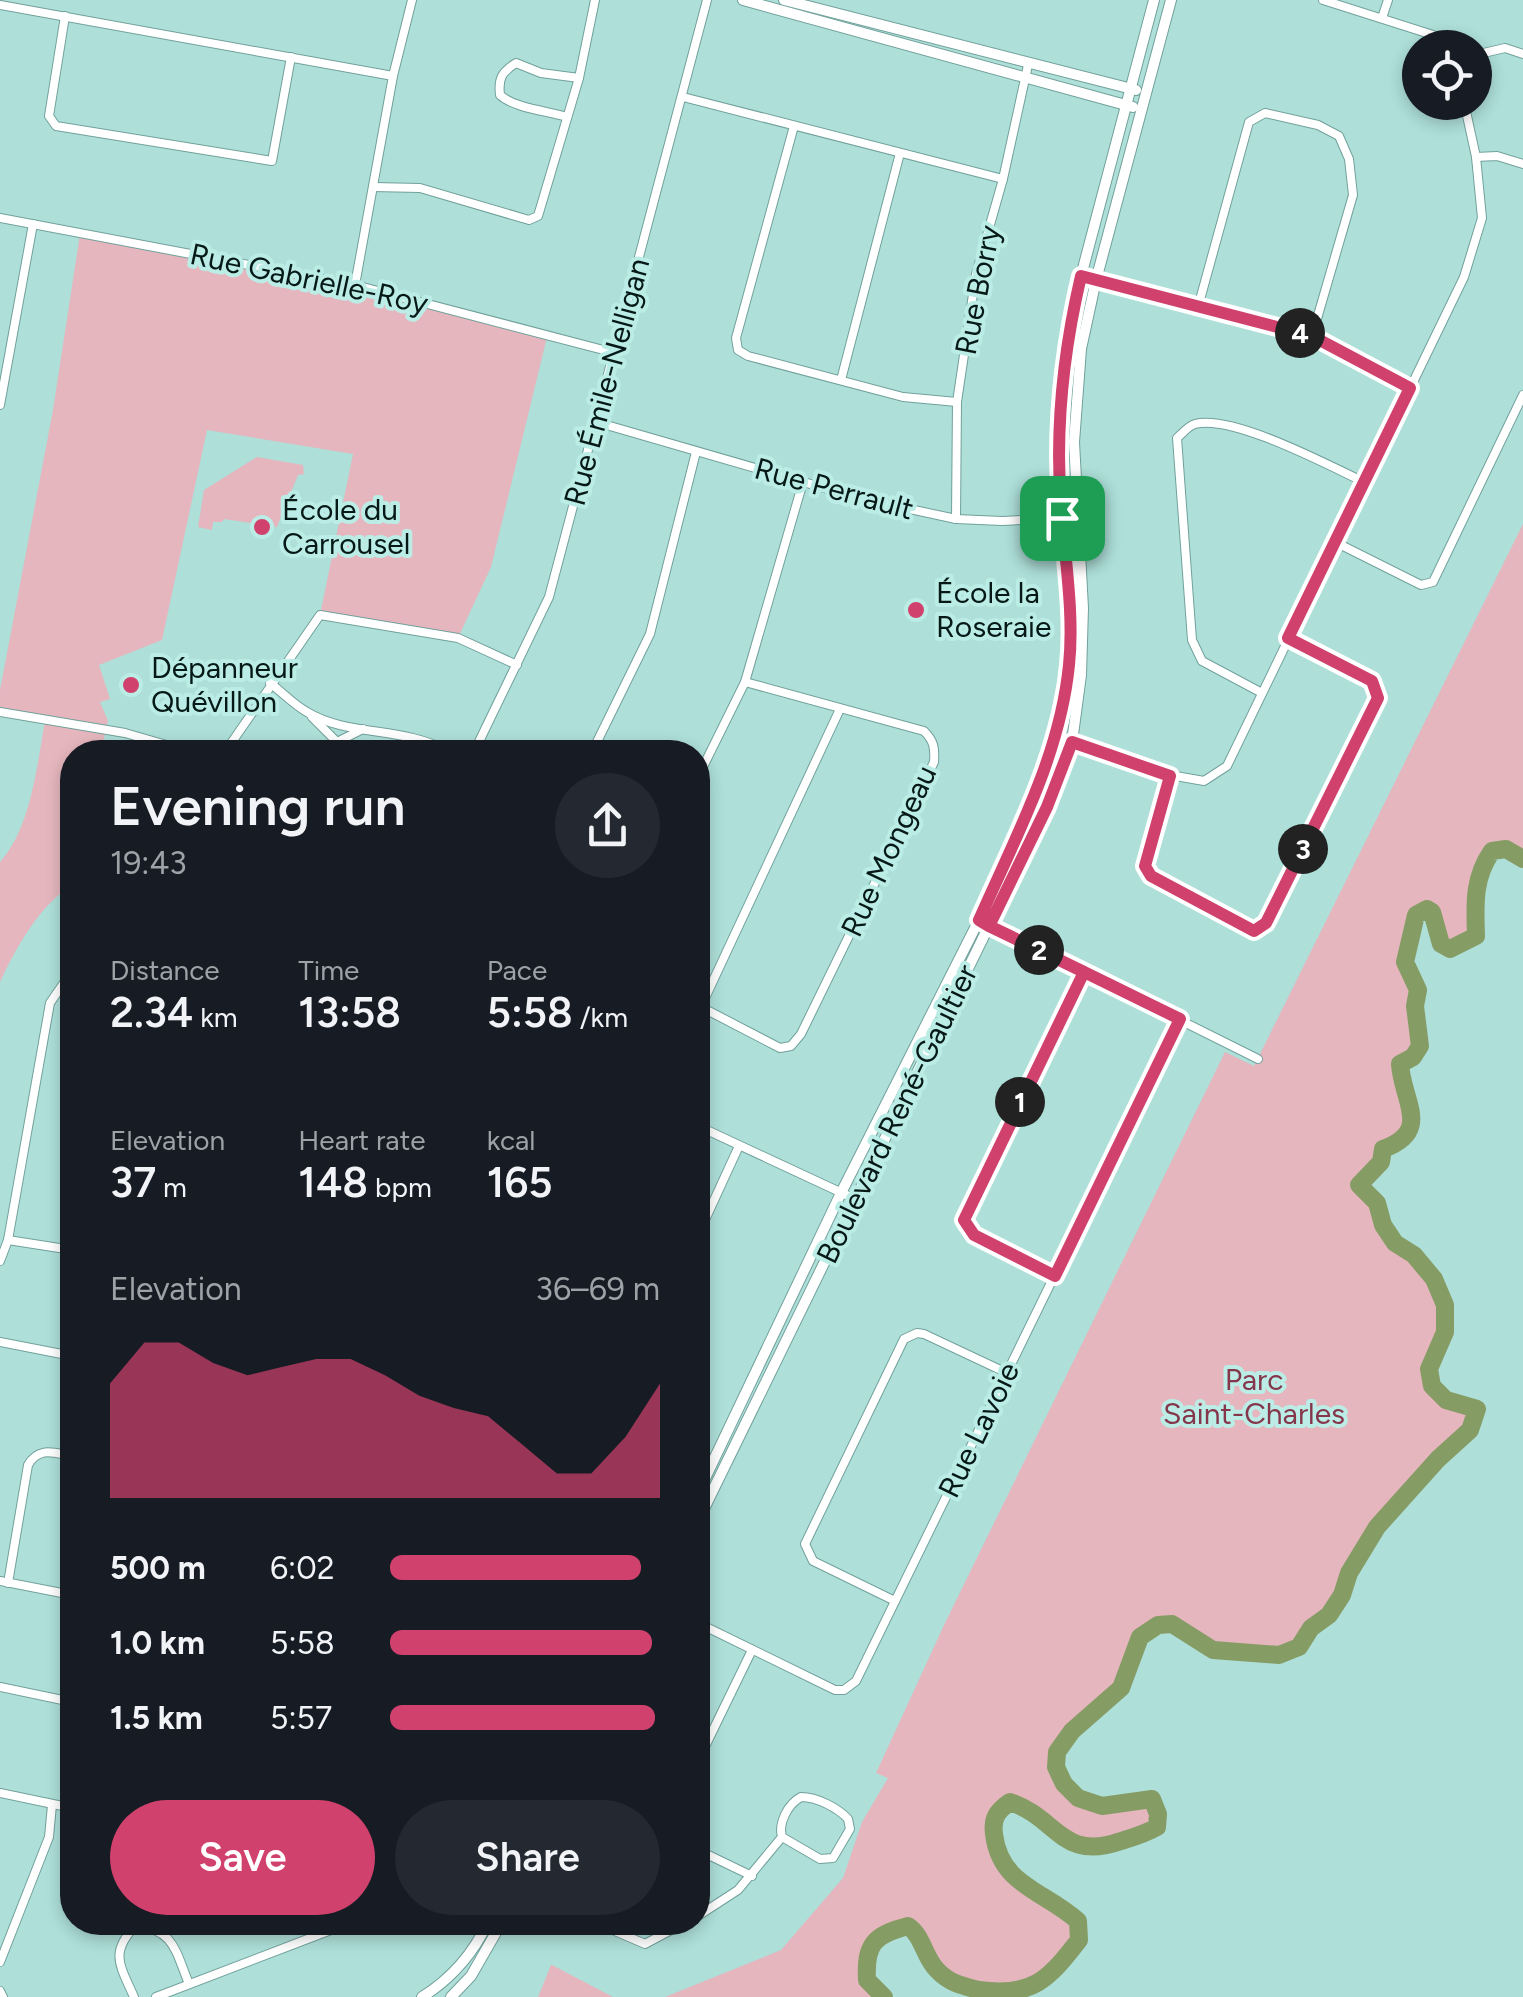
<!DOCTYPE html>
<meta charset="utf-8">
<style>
body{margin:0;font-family:Figtree,sans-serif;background:#242831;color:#f1f3f6;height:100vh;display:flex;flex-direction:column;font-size:38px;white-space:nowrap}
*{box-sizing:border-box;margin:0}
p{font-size:32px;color:#9ea1a6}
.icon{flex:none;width:55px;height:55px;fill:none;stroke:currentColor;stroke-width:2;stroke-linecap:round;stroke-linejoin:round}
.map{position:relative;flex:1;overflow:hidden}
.drawer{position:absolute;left:60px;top:740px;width:650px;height:1195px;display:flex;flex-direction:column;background:#171b24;border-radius:40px;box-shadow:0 5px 15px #0003}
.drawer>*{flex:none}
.tools{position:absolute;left:1402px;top:30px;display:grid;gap:20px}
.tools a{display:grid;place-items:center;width:90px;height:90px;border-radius:50%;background:#171b24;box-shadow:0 5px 15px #0003;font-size:50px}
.pin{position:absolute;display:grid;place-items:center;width:85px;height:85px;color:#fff;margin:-42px;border-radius:20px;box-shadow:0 5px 15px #0006}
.km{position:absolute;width:50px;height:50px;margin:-25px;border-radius:50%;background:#222;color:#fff;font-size:28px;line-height:50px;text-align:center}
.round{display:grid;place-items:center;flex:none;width:105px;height:105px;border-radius:52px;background:#242831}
.overview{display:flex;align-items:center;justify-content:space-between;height:170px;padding:0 50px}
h1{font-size:55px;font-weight:600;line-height:75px}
.stats{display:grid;grid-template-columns:repeat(3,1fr);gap:15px;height:170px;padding:10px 50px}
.stats div{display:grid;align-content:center}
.stats b{font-size:42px;font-weight:600}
.stats small{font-size:28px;font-weight:400}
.stats p{font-size:28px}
.chart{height:280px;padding:20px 50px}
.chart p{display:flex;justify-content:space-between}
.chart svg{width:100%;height:180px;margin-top:10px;fill:#d0426d;opacity:.7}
.cta{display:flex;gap:20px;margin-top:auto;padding:20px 50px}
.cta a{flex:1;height:115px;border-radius:60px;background:#d0426d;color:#fff;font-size:40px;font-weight:600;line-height:115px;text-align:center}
.cta a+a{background:#242831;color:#f1f3f6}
ul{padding:0 50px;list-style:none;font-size:32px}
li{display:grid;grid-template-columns:160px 120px 1fr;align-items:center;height:75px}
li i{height:25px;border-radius:12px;background:#d0426d}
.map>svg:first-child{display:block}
</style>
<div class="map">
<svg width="1523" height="1997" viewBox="0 0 1523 1997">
<rect width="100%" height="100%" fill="#aedfd9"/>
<g fill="#e5b6be">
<path d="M80 234 355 285 548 333 491 567 458 638 320 615 353 454 207 430 162 640 99 665 110 699 100 702 108 721 101 752H72V885C39 906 17 946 0 982V862C31 828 37 765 45 721L0 712V690L53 410Z"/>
<path d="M257 457 303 465 304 474 298 475 277 527 224 519 222 522H213L212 530 198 527 204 490Z"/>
<path d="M1523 524V859L1506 849 1492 852C1473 878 1475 905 1476 936L1450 949 1441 944 1432 912 1427 909 1416 915 1405 962 1418 990 1415 1006 1420 1046 1413 1057 1400 1064C1402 1101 1433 1130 1384 1149L1381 1162 1359 1185C1364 1193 1370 1196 1375 1202 1385 1213 1384 1232 1395 1244 1409 1257 1425 1263 1435 1280 1443 1295 1449 1316 1445 1333 1441 1345 1430 1355 1429 1368 1426 1396 1456 1405 1477 1409L1470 1430 1438 1459 1377 1527 1349 1573 1342 1595 1329 1615 1311 1628 1299 1647 1279 1655 1213 1650 1172 1624 1158 1625 1140 1637 1121 1688 1072 1731 1057 1752 1056 1767 1064 1784 1078 1798 1102 1806 1152 1799 1158 1814 1157 1827C1145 1834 1134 1837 1121 1841 1061 1862 1058 1818 1010 1802 997 1811 992 1818 994 1834 1000 1885 1043 1890 1078 1921L1079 1940C1068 1953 1052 1978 1039 1987 1012 1997 958 1992 937 1970 924 1957 923 1936 908 1926 874 1935 865 1944 867 1979L884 1997H665L781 1950 843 1878 862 1822 888 1778 876 1773 945 1623 1225 1052 1254 1066Z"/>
<path d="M551 1965H552L613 1997H538Z"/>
</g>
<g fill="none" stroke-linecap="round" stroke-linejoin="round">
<path stroke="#869c65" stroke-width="18" d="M884 1997 867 1980C865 1944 874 1935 908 1926 923 1936 924 1957 937 1970 949 1983 962 1986 979 1990 1033 1997 1048 1980 1079 1940L1078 1921C1043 1890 1000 1885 994 1834 992 1818 997 1811 1010 1802 1058 1818 1061 1862 1121 1841 1134 1837 1145 1834 1157 1827L1158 1814 1152 1799 1102 1806 1078 1798 1064 1784 1056 1767 1057 1752 1072 1731 1121 1688 1140 1637 1158 1625 1172 1624 1213 1650 1279 1655 1299 1647 1311 1628 1329 1615 1342 1595 1349 1573 1377 1527 1438 1459 1470 1430 1477 1409 1446 1400 1432 1386 1429 1369 1445 1332V1305L1434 1279 1414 1255 1395 1243 1383 1225 1377 1203 1359 1185 1381 1162 1383 1149C1433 1131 1402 1101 1400 1064L1413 1057 1420 1046 1415 1006 1418 990 1405 962 1416 915 1427 909 1432 912 1441 944 1450 949 1476 936C1475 905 1473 878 1492 851L1506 849 1523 859"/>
<defs>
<g id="minor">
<path d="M1323 0 1433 35 1446 48"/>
<path d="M0 5 393 76"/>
<path d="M65 16 49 116 56 126 272 161 291 57"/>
<path d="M1382 18 1388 0"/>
<path d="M1475 55 1505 48 1523 54"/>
<path d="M683 97 1003 179"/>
<path d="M567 117C547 111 514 108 500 95 498 78 502 72 516 63L541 73 579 78"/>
<path d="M794 126 736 338 738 350 748 356 903 397 957 402"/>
<path d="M1476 157 1497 156 1523 164"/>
<path d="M373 187 420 188 529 220 538 216 579 78 595 0"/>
<path d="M0 218 355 285 615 353"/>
<path d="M1081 276 1312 336 1410 388"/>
<path d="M355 285 393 76 412 0"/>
<path d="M1198 307 1249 122 1265 113 1318 125 1339 136 1349 159 1353 195 1312 336"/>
<path d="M841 380 900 153"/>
<path d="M0 405 33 224"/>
<path d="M596 422 859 498 956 519 1002 521 1078 517"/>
<path d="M956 519 957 402 976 274 1003 179 1028 65"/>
<path d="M1335 542 1421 585 1433 582 1523 395"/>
<path d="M270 683C282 692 294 705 307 712 348 737 405 726 449 752"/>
<path d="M1262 693 1202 661 1192 640 1177 438C1183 433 1188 426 1195 424 1232 414 1328 465 1364 482"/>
<path d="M0 712 125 733 191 752"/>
<path d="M312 717 337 742 363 729"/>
<path d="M1055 739 1170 775 1204 781 1227 766 1464 277 1482 218 1476 157 1464 102"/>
<path d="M225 752 320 615 458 638 517 665"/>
<path d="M474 752 549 597 707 0"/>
<path d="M592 752 650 634 696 452"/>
<path d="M1170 775 1145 866 1151 877 1253 931 1266 923 1378 698 1372 681 1288 639"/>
<path d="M698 777 745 682 803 482"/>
<path d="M987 924 1258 1059"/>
<path d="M701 1007 780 1048 791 1046 801 1034 934 762C935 748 934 741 924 731L745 682"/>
<path d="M698 1013 840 709"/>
<path d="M698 1126 855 1199"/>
<path d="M698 1235 739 1146"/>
<path d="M8 1240 72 1250"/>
<path d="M0 1261 8 1240 50 1003 72 971"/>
<path d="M1055 1275 974 1235 964 1220 1084 972"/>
<path d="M0 1342 72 1356"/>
<path d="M0 1581 72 1595"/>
<path d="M8 1583 28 1465C39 1446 54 1453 72 1456"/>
<path d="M895 1601 813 1561 805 1544 904 1339 917 1333 924 1334 1007 1373"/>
<path d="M698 1623 835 1690H844L856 1681 1180 1019"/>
<path d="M0 1687 72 1702"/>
<path d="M698 1761 752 1650"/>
<path d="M0 1793 72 1808"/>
<path d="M801 1797C817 1797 838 1808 848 1819L850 1829 833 1858 820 1859 782 1837C778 1823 788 1804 801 1797Z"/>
<path d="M698 1850 752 1876"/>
<path d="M698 1916 738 1890 782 1837"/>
<path d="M594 1922 645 1944 686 1922"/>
<path d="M0 1962 49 1837 52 1805"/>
<path d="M0 1991 3 1997"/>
<path d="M134 1997C120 1965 109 1953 136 1925 175 1931 175 1950 189 1984"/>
<path d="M156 1997 352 1922"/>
</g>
<g id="tertiary">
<path d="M743 0 1133 107"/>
<path d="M784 0 1136 90"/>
<path d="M698 1493 841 1193 979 920 1043 776 1055 739 1069 664V604L1058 437 1061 375 1081 276 1154 0"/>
<path d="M698 1521 1047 807 1072 742 1081 675 1083 608 1074 442 1081 349 1096 280 1171 0"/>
<path d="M422 1997C451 1979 474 1952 488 1922"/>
<path d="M451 1997 471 1976 502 1922"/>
</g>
</defs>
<use href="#minor" stroke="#71a19b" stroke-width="10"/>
<use href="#tertiary" stroke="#71a19b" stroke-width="12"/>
<use href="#minor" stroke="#fff" stroke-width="8"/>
<use href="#tertiary" stroke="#fff" stroke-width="10"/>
</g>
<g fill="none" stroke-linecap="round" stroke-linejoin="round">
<defs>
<path id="route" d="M1062 518C1066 566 1074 617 1069 665 1060 756 1015 838 979 920L989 926 1084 972 964 1220 974 1235 1055 1276 1180 1019C1116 988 1053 956 989 926L1047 807 1072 742 1170 776 1145 866 1151 876 1254 931 1266 923 1378 698 1372 681 1288 638 1410 388 1312 336 1081 276C1062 357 1054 435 1062 518"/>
</defs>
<use href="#route" stroke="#fff" stroke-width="20"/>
<use href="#route" stroke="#d0426d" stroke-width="12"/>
</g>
<g fill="#d0426d" stroke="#bbede6" stroke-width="4">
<circle cx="262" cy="527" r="10"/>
<circle cx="916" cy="610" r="10"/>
<circle cx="131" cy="685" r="10"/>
</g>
<g text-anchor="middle" stroke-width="8" stroke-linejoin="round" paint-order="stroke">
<g font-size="30" fill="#061917" stroke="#bbede6">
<text transform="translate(309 279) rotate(12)" y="10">Rue Gabrielle-Roy</text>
<text transform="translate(978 290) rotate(-79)" y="10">Rue Borry</text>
<text transform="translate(607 382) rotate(-75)" y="10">Rue Émile-Nelligan</text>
<text transform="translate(834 489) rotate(15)" y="10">Rue Perrault</text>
<text transform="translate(889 851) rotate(-65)" y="10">Rue Mongeau</text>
<text transform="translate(897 1114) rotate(-64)" y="10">Boulevard René-Gaultier</text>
<text transform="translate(979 1430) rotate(-64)" y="10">Rue Lavoie</text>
</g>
<g font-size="30" fill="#061917" stroke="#bbede6" text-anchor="start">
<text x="282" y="520">École du<tspan x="282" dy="34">Carrousel</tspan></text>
<text x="936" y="603">École la<tspan x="936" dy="34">Roseraie</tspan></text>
<text x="151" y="678">Dépanneur<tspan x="151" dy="34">Quévillon</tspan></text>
</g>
<g font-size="30" fill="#85364b" stroke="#bbede6">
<text x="1254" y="1390">Parc<tspan x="1254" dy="34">Saint-Charles</tspan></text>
</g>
</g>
</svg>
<div class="tools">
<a><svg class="icon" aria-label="locate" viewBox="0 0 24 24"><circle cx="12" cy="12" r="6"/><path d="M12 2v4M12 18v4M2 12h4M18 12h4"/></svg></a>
</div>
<div class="pin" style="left:1062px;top:518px;background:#1e9e55"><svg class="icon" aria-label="arrive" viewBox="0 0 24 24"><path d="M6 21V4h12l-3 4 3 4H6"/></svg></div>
<b class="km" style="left:1020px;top:1102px">1</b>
<b class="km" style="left:1039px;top:950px">2</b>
<b class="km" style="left:1303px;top:849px">3</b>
<b class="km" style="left:1300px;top:333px">4</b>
<section class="drawer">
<div class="overview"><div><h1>Evening run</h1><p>19:43</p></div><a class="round"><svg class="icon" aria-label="share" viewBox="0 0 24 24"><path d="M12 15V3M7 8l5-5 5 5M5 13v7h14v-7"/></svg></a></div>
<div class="stats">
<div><p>Distance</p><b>2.34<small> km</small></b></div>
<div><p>Time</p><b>13:58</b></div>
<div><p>Pace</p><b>5:58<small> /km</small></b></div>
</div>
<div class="stats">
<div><p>Elevation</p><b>37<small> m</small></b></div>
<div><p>Heart rate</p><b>148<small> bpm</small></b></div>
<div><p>kcal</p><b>165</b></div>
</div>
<div class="chart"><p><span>Elevation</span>36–69 m</p>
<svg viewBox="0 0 160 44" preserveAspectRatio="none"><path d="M0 44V16L10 6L20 6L30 11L40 14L50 12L60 10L70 10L80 14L90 19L100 22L110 24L120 31L130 38L140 38L150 29L160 16V44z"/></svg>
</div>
<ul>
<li><b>500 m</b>6:02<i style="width:93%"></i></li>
<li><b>1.0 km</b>5:58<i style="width:97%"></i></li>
<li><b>1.5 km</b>5:57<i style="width:98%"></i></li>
</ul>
<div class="cta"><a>Save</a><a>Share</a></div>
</section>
</div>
